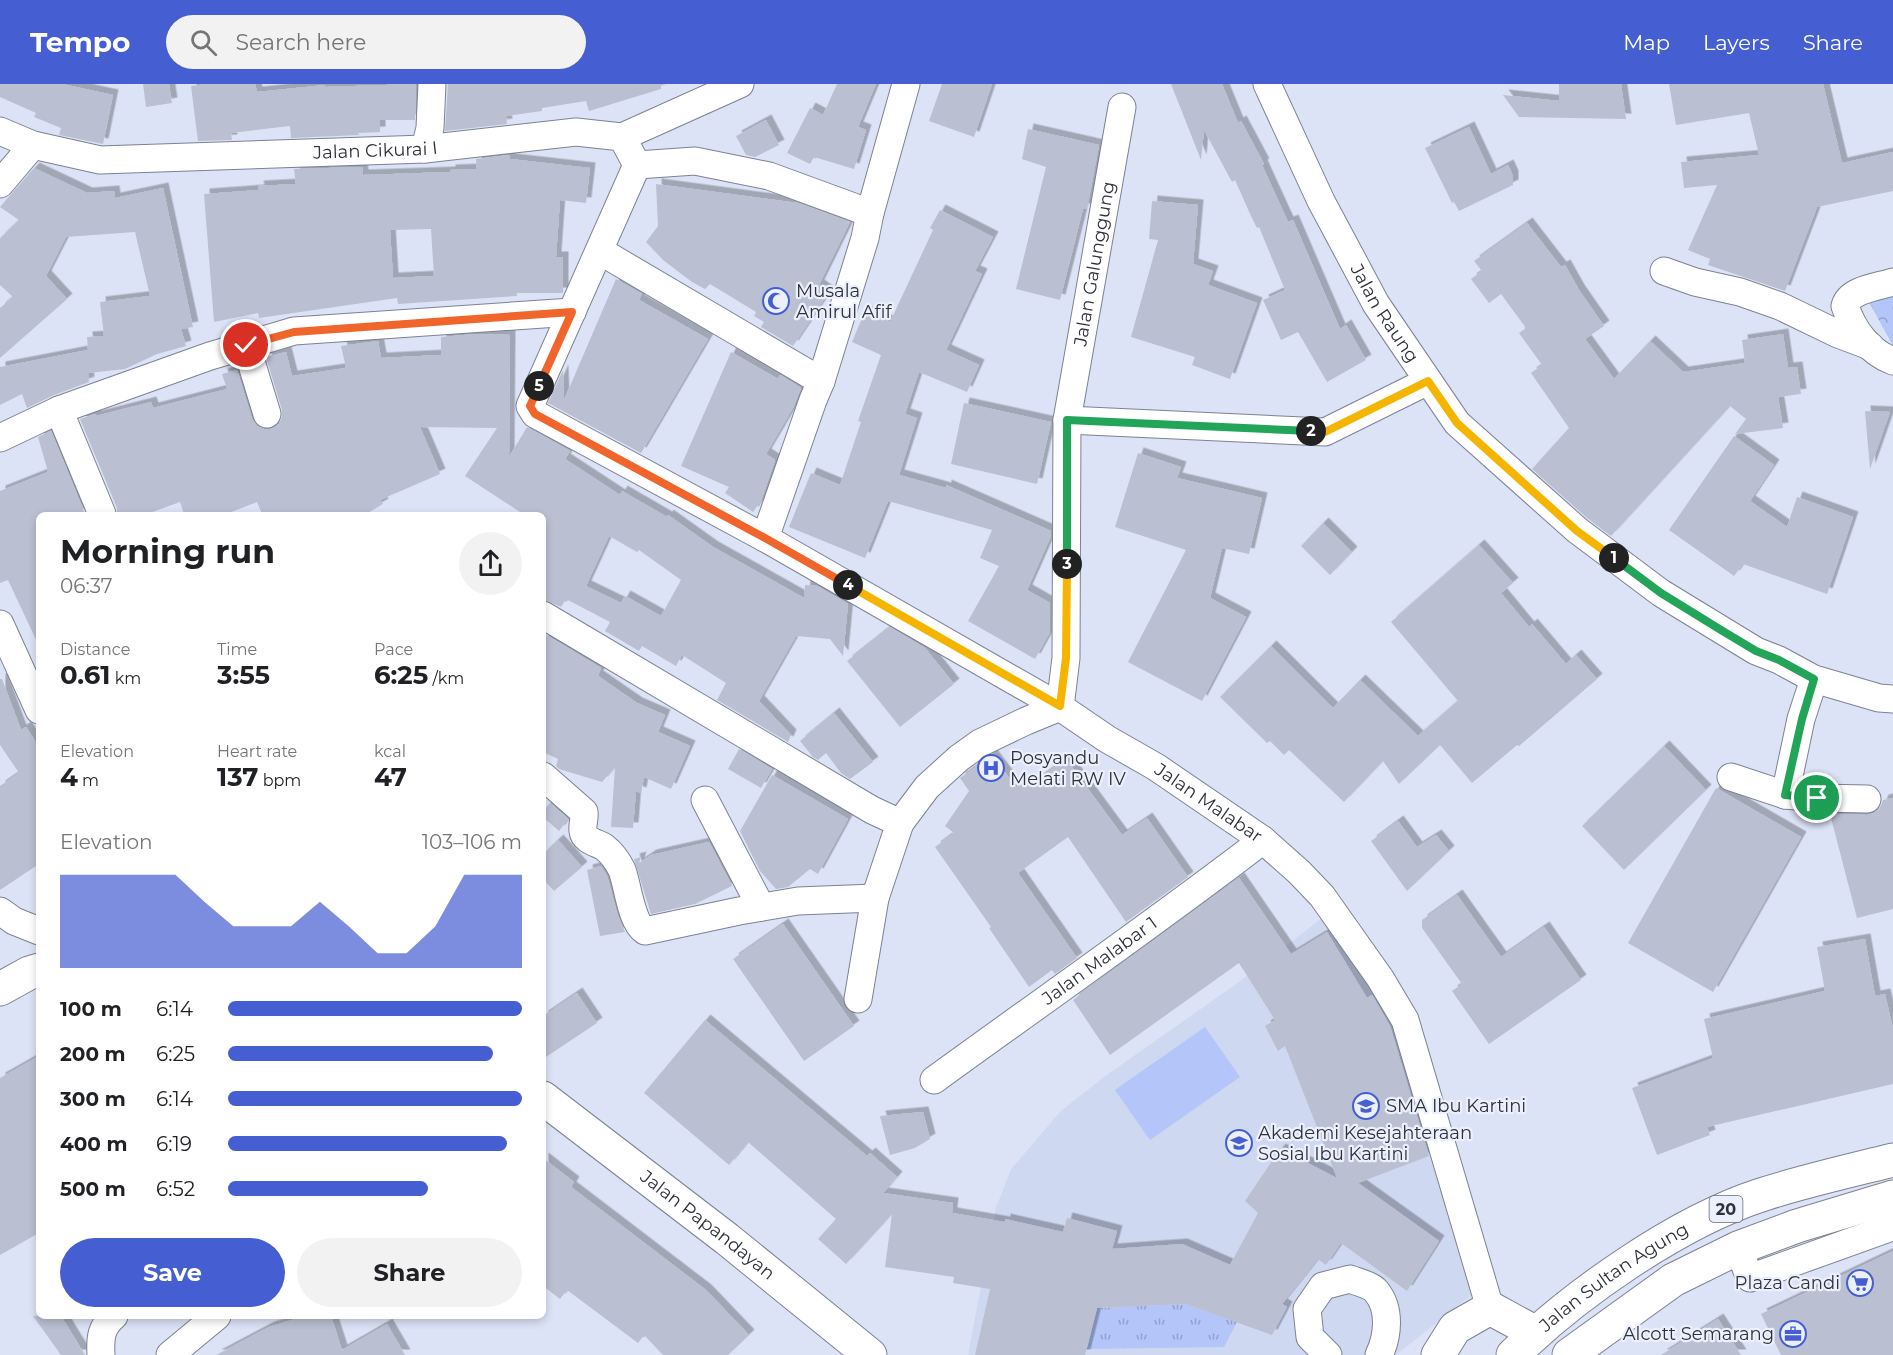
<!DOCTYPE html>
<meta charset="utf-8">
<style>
body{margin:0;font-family:Montserrat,sans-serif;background:#f2f2f2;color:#202124;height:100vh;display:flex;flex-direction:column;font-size:22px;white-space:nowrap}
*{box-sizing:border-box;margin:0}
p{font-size:20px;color:#757577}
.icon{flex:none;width:33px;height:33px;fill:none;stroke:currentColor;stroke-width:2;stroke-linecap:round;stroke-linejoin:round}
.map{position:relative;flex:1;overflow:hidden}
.side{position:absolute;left:36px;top:428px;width:510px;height:807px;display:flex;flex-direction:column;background:#fff;border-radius:9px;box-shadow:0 3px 9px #0003}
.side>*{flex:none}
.pin{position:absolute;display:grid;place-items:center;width:51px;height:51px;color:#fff;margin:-26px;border:3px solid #fff;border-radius:50%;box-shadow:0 2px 6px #0007}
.km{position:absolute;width:30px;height:30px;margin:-15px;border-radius:50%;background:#222;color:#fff;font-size:16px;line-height:30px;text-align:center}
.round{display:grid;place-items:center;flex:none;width:63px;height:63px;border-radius:32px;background:#f2f2f2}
.summary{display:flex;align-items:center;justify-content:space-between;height:102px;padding:0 24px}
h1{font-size:33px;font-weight:700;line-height:45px}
.metrics{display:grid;grid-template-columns:repeat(3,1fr);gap:9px;height:102px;padding:6px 24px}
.metrics div{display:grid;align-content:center}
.metrics b{font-size:26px;font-weight:700}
.metrics small{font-size:16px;font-weight:400}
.metrics p{font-size:16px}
.chart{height:168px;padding:12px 24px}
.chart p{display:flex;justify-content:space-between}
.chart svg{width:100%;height:108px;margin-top:6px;fill:#455ed2;opacity:.7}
.cta{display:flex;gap:12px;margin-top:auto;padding:12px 24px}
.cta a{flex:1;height:69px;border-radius:36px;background:#455ed2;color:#fff;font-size:24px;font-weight:700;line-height:69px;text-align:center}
.cta a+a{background:#f2f2f2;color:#202124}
ul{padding:0 24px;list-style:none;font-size:20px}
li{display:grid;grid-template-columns:96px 72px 1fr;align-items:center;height:45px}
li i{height:15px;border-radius:8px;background:#455ed2}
header{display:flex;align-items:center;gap:36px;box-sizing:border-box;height:84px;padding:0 30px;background:#455ed2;color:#fff}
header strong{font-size:28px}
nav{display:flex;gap:33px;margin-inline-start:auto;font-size:21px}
.search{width:420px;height:54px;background:#f2f2f2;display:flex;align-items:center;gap:15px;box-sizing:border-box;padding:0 21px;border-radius:33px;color:#757577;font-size:22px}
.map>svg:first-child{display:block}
</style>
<header>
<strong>Tempo</strong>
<div class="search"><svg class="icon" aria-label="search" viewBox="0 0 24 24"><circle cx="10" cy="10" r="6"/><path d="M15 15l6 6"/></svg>Search here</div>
<nav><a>Map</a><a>Layers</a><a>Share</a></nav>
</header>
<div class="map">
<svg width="1893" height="1271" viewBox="0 0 1893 1271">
<defs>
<pattern id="grass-tufts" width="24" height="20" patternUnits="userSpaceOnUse" patternTransform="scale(1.5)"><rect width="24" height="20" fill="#b3c5f9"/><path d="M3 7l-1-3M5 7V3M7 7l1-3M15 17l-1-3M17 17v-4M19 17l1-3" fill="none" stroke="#92a1cb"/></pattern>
<pattern id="park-crowns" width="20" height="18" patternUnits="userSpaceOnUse" patternTransform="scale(1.5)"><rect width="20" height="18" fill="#b3c5f9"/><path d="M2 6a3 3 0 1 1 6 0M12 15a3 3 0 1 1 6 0" fill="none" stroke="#92a1cb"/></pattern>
<filter id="shadow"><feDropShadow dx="5.5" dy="-5.5" stdDeviation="0" flood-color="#0004"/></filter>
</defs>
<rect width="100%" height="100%" fill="#dce3f6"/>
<path fill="#cfd8f1" d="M1326 831 1403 944 1479 1205 1396 1271H968L996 1124 1011 1085 1061 1027 1104 993 1239 898Z"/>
<path fill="url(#grass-tufts)" d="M1186 1220 1237 1238 1224 1263 1087 1265 1097 1224Z"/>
<path fill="url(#park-crowns)" d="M1893 210V262L1869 218Z"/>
<path fill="#b3c5f9" d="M1205 943 1240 993 1150 1056 1115 1006Z"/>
<g fill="#bac0d2" fill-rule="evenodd" filter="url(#shadow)">
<path d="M0 0H62L113 11 103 60 59 51 61 44 34 33 36 29 0 13Z"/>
<path d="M143 0H169L172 19 146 23Z"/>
<path d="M207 0H255L257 8 325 1V3L416 0 415 36H380V48L358 49 359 51 291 54 290 42 231 49 232 56 198 57 191 2Z"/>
<path d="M448 0H661V5L589 27 586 17 542 24V27L506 32 507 40 445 47Z"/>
<path d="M837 0H876L858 43 866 46 854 85 814 73 810 80 787 69 810 24 823 31Z"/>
<path d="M942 0H992L974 53 929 37Z"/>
<path d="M1171 0H1222L1238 39 1241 37 1264 80 1262 81 1288 138 1293 136 1340 245 1346 241 1366 276 1327 298 1298 248 1281 256 1263 216 1285 206 1259 143 1257 144 1251 132 1235 96 1232 98 1204 46 1201 76Z"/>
<path d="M1559 0H1621L1626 35 1519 33 1503 11 1559 17Z"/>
<path d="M1669 0H1823L1842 79 1893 68V107L1817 123 1785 207 1708 181 1710 175 1688 166 1717 101 1684 104 1681 78 1759 71 1749 29 1676 41Z"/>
<path d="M766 36 779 61 755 73 746 71 736 52Z"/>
<path d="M1469 43 1491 90 1508 81 1513 92V101L1459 127 1454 118 1452 119 1425 64Z"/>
<path d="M1028 45 1099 61 1087 125H1083L1060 216 1016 205 1046 83 1022 75Z"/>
<path d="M509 71 510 75 590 84 586 119 560 116 556 173H563V209H517V212L398 220 397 214 259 234 258 229 214 238 204 110 259 106 258 102 296 100 294 85 362 83 363 91 450 88V86L477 85 476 75ZM431 145 434 192 393 194 390 146Z"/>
<path d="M34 84 87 109 114 107 115 114 163 104 193 243 181 245 186 262 157 270 125 285 88 289 89 298 54 311 27 324 22 310 0 321V283L88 266 87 253 104 252 100 218 150 212 135 148 66 153 46 192 67 215 0 274V224L13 213 0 201V154L19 136 0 123Z"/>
<path d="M656 100 798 119 850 138 819 201 829 208 793 262 761 243 764 238 754 232 756 228 710 200 705 205 692 198 663 176 646 158 658 142Z"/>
<path d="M1152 117 1198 121 1193 180 1213 187 1208 201 1257 219 1230 295 1192 281 1195 273 1131 253 1158 156 1149 155Z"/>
<path d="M940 126 993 153 975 187 982 190 946 266 979 281 967 308 919 288 905 330 917 334 899 391 946 404V401L1051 447V452L1027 506 1050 519V548L1035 575 968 537 999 482 980 474 992 446 888 417 865 474 789 443 811 389 840 401 861 338 858 337 881 271 852 258 865 227 890 238 933 146 930 144Z"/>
<path d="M1527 139 1561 183 1565 181 1579 206 1604 242 1585 255 1614 295 1650 257 1683 288 1745 279 1742 256 1783 250 1788 284 1797 283 1801 310 1778 313 1783 344 1735 350 1746 335 1730 322 1611 452 1587 434 1532 385 1569 344 1531 289 1542 281 1519 249 1526 244 1501 210 1489 219 1471 195 1482 187 1474 177Z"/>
<path d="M616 195 642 210 639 216 708 255 641 369 548 319 563 286 564 316Z"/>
<path d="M476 250 510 251 509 373 527 343 570 367 565 375 620 411 622 407 667 433 668 431 713 463 804 514 805 501 817 502 848 520 843 572 830 555 796 552 759 617 791 651 788 658 717 616 726 599 682 571 676 582 642 562 639 567 605 547 610 538 566 515 561 523 543 515V430H523L465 392 497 344 420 343 440 390 380 416 383 420 366 430H262L257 418 226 430H184L180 418 147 430H117V424L80 335 95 330 96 332 151 318 153 324 227 305 222 290 237 286 252 335 257 342 264 345H271L279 340 282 333V326L266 273 286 268 292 292 346 284 341 262 378 257 381 274 441 271V253ZM609 452 637 468 639 466 681 496 661 532 625 512 621 519 586 502Z"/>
<path d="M731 268 778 295 780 291 801 304 793 324 766 370 775 376 761 417 753 428 725 409 729 403 681 382Z"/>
<path d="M964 319 1051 338 1037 400 951 380Z"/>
<path d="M1865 327 1890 328 1870 385Z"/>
<path d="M51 347 85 430H39V562L8 496 0 499V407L48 388 38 353Z"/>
<path d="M1734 352 1774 381 1750 417 1787 443 1797 413 1853 433 1827 510 1743 480 1734 492 1669 446Z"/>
<path d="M1138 369 1181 383 1177 394 1262 414 1249 470 1222 464 1210 514 1246 533 1202 617 1128 578 1186 466 1115 443Z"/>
<path d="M1323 439 1352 468 1330 491 1301 462Z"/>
<path d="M1479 461 1513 499 1501 509 1529 543 1532 540 1566 580 1576 571 1597 595 1519 662 1517 661 1472 699 1440 661 1399 700 1383 677 1344 718 1289 666 1284 671 1270 657 1267 659 1220 613 1271 562 1333 624 1360 596 1418 652 1458 617 1391 538Z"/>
<path d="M890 543 925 564 954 600 900 643 847 577Z"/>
<path d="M543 549 601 584 598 592 637 619 665 631 658 648 690 662 671 705 644 693 641 709 636 707 633 744 611 743 615 683 602 698 559 685 556 682 558 675 543 668Z"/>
<path d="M0 595H2L21 646 26 643 39 663V780L0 806V702L19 689 0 661Z"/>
<path d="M834 629 873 678 850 695 841 689 826 669 818 676 813 673 800 657Z"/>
<path d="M1664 662 1706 706 1624 786 1582 742Z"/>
<path d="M739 665 772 685 761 704 728 685Z"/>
<path d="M992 671 1016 703 1027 695 1031 700 1066 675 1122 751 1147 734 1188 793 1126 838 1068 753 1018 789 1077 874 1055 890 1052 886 1029 903 989 844 991 843 935 763 954 749 945 742 969 707 960 694Z"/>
<path d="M772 691 848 735 818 790 810 785 788 803 776 805 760 787 740 747Z"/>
<path d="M1716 704 1801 753 1713 908 1628 859Z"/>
<path d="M1893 714V825L1857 834 1830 730 1867 731 1874 729 1880 724 1883 716Z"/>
<path d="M550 719 568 735 559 747 543 733V727Z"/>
<path d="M1398 737 1417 763 1436 751 1449 767 1407 807 1371 757Z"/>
<path d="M558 756 582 783 554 807 543 795V770Z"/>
<path d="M709 758 732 802 695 820 651 830 634 775 641 773 639 779 651 771Z"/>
<path d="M601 782 607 792 618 832 625 848 600 852 587 786Z"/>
<path d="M1239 794 1291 870 1327 848 1367 914 1372 911 1390 942 1429 1072 1358 1099 1439 1157 1407 1207 1341 1159 1326 1181 1318 1175 1282 1220 1287 1223 1272 1251 1186 1220 1097 1224 1085 1271H975L990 1205 953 1199 954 1193 885 1183 892 1130 846 1180 818 1155 836 1135 748 1058 729 1081 644 1009 705 936 867 1072 870 1069 897 1093 883 1109 953 1119 952 1129 1005 1138V1135L1063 1148 1067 1134 1117 1147 1112 1165 1182 1160 1230 1181 1258 1129 1245 1117 1280 1065 1337 1094 1285 962 1278 967 1265 942 1275 936 1239 879 1110 971 1073 916Z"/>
<path d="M1457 811 1501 873 1544 843 1581 896 1489 960 1452 907 1462 900 1422 844V836Z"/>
<path d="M783 840 854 942 804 977 733 875Z"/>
<path d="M1865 855 1875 912 1885 910 1893 945V1000L1707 1043 1710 1051 1657 1071 1632 1004 1713 974 1704 935 1825 907 1817 863Z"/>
<path d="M577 909 597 939 543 975V932Z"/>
<path d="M39 972V1149L0 1171V994Z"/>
<path d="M923 1028 930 1055 915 1064 890 1071 880 1032Z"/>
<path d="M543 1074 574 1098 571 1103 706 1206 749 1251 728 1271H663L644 1251 638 1259 567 1206 560 1215 543 1202Z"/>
<path d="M1893 1167V1271H1781L1761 1230Z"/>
<path d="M33 1232H61L85 1271H61Z"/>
<path d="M305 1232H331L342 1266 387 1240 405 1271H216L269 1243Z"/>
<path d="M1718 1235 1741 1271H1661Z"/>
</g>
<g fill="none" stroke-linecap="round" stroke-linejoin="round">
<defs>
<g id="minor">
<path id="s1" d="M1267 0 1321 117 1376 220 1457 339 1577 446 1661 509 1756 567 1779 576 1814 595 1879 614 1893 615"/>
<path id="s2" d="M0 47 33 61 100 76 425 65 576 48 622 53 740 0"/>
<path id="s3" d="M622 53 637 81 530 322 535 330 765 454 1060 623 1107 655 1156 683 1263 756 1299 788 1322 812 1380 894 1405 936 1490 1224"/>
<path d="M425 65 430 44 432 0"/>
<path d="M637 81 695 77 769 92 870 129"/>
<path d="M0 100 33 61"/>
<path d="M600 167 821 297"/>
<path d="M1664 187 1695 198 1740 208 1780 222 1838 250 1870 262"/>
<path d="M1893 198C1878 203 1850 205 1845 222 1853 246 1869 268 1893 277"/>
<path d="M246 261 267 330"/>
<path d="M59 326 102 430"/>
<path d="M1067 336 1325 348 1428 297"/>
<path d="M0 354 59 326 210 272 294 247 572 228"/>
<path d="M765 454 813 316 821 297 865 154 870 129 906 0"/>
<path d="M543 531 872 726 900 739"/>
<path d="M0 540 39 626"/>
<path d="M1814 595 1801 635 1785 711 1817 714 1867 715"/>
<path id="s4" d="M1060 623 1066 574 1067 336 1122 23"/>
<path d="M543 692 584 728C585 735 582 740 583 747 584 757 598 759 604 763 612 769 618 778 622 786 628 802 631 838 645 847L739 827 798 817 875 814"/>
<path d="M1731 693 1785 711"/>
<path d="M705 716 761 823"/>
<path d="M0 827 14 837 39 847"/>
<path d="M858 915 875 814 900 739 927 703 959 674 980 659 1026 637 1060 623"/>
<path id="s5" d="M934 996C1044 916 1155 839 1263 756"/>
<path d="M1738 1164 1750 1194 1889 1144 1882 1116"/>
<path d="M101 1271C100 1254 101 1243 114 1232"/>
<path d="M170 1271 217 1232"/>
<path d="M1328 1271 1310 1253 1307 1225 1323 1202 1350 1195C1357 1198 1371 1201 1376 1207 1391 1225 1388 1252 1379 1271"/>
</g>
<g id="major">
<path d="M0 905 29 889 39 886"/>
<path id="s6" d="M543 1014 727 1155 870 1271"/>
<path d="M1438 1271 1455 1244 1490 1224 1536 1249"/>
</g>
<g id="highway">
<path id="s7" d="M1513 1271C1575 1210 1678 1138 1761 1111 1804 1097 1849 1087 1893 1076"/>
<path d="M1569 1271 1673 1196 1738 1164 1797 1142 1893 1113"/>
</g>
</defs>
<use href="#minor" stroke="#7c8293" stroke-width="29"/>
<use href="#major" stroke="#7c8293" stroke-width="35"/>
<use href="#highway" stroke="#7c8293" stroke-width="35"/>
<use href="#minor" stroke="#fff" stroke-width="27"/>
<use href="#major" stroke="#fff" stroke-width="33"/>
<use href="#highway" stroke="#fff" stroke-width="33"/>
</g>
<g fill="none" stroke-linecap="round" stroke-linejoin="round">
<defs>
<path id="split-1" d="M1614 474 1661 509 1721 546 1756 567 1779 576 1814 595 1802 635 1785 711 1817 714"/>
<path id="split-2" d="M1311 347 1325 348 1428 297 1457 339 1577 447 1614 474"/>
<path id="split-3" d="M1067 480V336L1311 347"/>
<path id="split-4" d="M848 501 1060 622 1066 574 1067 480"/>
<path id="split-5" d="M539 302 530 322 535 330 765 454 848 501"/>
<path id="split-6" d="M246 261 294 248 572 228 539 302"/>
</defs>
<use href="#split-1" stroke="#fff" stroke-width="12"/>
<use href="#split-2" stroke="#fff" stroke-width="12"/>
<use href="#split-3" stroke="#fff" stroke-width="12"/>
<use href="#split-4" stroke="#fff" stroke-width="12"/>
<use href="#split-5" stroke="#fff" stroke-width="12"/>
<use href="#split-6" stroke="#fff" stroke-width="12"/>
<use href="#split-1" stroke="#22a559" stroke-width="8"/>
<use href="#split-2" stroke="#f5b400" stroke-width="8"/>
<use href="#split-3" stroke="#22a559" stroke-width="8"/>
<use href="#split-4" stroke="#f5b400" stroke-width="8"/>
<use href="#split-5" stroke="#f0652b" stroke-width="8"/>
<use href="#split-6" stroke="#f0652b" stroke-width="8"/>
</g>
<defs>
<symbol id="mosque-ring" viewBox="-11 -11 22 22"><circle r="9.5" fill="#ecf0fc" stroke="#455ed2" stroke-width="1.5"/><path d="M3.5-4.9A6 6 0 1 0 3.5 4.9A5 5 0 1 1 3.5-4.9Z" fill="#455ed2"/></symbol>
<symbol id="hospital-ring" viewBox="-11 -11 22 22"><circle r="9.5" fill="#ecf0fc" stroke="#455ed2" stroke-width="1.5"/><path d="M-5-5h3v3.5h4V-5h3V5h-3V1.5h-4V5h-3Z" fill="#455ed2"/></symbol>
<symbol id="school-ring" viewBox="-11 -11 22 22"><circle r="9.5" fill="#ecf0fc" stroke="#455ed2" stroke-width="1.5"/><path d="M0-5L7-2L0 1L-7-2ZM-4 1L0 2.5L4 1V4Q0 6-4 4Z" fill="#455ed2"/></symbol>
<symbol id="university-ring" viewBox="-11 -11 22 22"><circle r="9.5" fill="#ecf0fc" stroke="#455ed2" stroke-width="1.5"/><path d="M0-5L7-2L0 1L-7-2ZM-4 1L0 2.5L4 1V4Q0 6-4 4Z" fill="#455ed2"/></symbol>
<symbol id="supermarket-ring" viewBox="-11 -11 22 22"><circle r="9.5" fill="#ecf0fc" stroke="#455ed2" stroke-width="1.5"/><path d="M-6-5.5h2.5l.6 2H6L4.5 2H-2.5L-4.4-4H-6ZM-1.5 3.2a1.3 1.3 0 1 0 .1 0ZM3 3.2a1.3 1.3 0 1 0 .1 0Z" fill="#455ed2"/></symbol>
<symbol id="office-ring" viewBox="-11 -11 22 22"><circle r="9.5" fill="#ecf0fc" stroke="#455ed2" stroke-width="1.5"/><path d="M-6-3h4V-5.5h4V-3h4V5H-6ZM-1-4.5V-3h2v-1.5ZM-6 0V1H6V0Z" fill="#455ed2"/></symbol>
</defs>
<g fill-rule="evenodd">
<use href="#mosque-ring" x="761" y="202" width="30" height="30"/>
<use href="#hospital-ring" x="976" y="669" width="30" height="30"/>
<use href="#school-ring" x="1351" y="1007" width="30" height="30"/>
<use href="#university-ring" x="1224" y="1044" width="30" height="30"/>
<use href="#supermarket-ring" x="1845" y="1184" width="30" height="30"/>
<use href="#office-ring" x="1778" y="1235" width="30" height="30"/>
</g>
<g text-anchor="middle" stroke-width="4.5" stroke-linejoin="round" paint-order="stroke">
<rect fill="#ecf0fc" stroke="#676a73" stroke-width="1.5" x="1709.5" y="1112" width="33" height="26" rx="4.5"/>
<g font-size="16" font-weight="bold" fill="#2e3138">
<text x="1726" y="1131">20</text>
</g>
<g font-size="18" fill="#2e3138" stroke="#ecf0fc">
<text dy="6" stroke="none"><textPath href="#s2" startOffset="380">Jalan Cikurai I</textPath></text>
<text dy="6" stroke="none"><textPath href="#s4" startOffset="446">Jalan Galunggung</textPath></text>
<text dy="6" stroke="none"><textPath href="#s1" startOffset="258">Jalan Raung</textPath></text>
<text dy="6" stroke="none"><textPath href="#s3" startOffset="1083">Jalan Malabar</textPath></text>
<text dy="6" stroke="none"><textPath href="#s5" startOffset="204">Jalan Malabar 1</textPath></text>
<text dy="6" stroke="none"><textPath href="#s6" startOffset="208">Jalan Papandayan</textPath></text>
<text dy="6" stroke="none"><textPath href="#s7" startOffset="128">Jalan Sultan Agung</textPath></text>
</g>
<g font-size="18" fill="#2e3138" stroke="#ecf0fc" text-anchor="start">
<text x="796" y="213">Musala<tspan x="796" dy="21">Amirul Afif</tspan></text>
<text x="1010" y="680">Posyandu<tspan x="1010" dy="21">Melati RW IV</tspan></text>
<text x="1386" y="1028">SMA Ibu Kartini</text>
<text x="1258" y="1055">Akademi Kesejahteraan<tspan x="1258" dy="21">Sosial Ibu Kartini</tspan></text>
<text x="1840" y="1205" text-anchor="end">Plaza Candi</text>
<text x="1774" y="1256" text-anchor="end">Alcott Semarang</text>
</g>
</g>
</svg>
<div class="pin" style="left:1817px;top:714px;background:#1e9e55"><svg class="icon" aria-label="arrive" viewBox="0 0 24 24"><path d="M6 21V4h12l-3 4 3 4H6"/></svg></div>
<div class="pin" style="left:246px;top:261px;background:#d93025"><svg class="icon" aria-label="check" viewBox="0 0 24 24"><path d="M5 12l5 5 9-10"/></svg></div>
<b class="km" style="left:1614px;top:474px">1</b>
<b class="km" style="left:1311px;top:347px">2</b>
<b class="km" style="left:1067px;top:480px">3</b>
<b class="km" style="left:848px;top:501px">4</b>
<b class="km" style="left:539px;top:302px">5</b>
<section class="side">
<div class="summary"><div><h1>Morning run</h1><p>06:37</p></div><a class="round"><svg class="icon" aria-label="share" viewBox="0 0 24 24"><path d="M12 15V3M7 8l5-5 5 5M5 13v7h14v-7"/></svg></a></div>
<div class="metrics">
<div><p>Distance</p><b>0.61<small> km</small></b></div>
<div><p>Time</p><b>3:55</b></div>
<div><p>Pace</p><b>6:25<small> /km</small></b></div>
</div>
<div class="metrics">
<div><p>Elevation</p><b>4<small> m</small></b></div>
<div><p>Heart rate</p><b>137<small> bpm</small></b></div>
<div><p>kcal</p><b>47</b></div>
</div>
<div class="chart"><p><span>Elevation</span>103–106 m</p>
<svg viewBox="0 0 160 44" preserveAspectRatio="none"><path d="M0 44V6L10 6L20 6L30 6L40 6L50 17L60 27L70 27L80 27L90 17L100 27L110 38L120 38L130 27L140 6L150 6L160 6V44z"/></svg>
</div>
<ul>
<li><b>100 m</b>6:14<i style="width:100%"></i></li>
<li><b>200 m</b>6:25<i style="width:90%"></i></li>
<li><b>300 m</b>6:14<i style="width:100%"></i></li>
<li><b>400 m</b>6:19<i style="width:95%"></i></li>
<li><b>500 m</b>6:52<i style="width:68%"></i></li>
</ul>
<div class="cta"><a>Save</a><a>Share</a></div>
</section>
</div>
